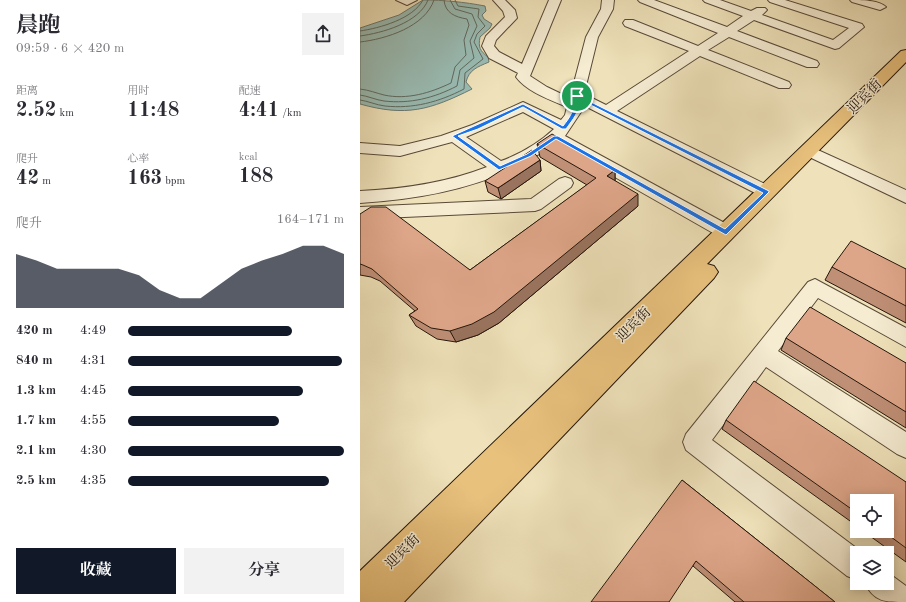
<!DOCTYPE html>
<html lang="zh">
<meta charset="utf-8">
<style>
body{margin:0;font-family:"Old Standard TT","Noto Serif SC",serif;background:#f2f2f3;color:#2b2b33;height:100vh;display:flex;flex-direction:column;font-size:15px;white-space:nowrap}
*{box-sizing:border-box;margin:0}
p{font-size:13px;color:#7c7c81}
.icon{flex:none;width:22px;height:22px;fill:none;stroke:currentColor;stroke-width:2;stroke-linecap:round;stroke-linejoin:round}
.map{position:relative;flex:1;overflow:hidden}
.drawer{display:flex;flex-direction:column;background:#fff;width:360px}
.drawer>*{flex:none}
.tools{position:absolute;left:490px;top:494px;display:grid;gap:8px}
.tools a{display:grid;place-items:center;width:44px;height:44px;border-radius:0px;background:#fff;box-shadow:0 2px 10px #0003;font-size:20px}
.pin{position:absolute;display:grid;place-items:center;width:34px;height:34px;color:#fff;margin:-17px;border:2px solid #fff;border-radius:50%;box-shadow:0 1px 4px #0007}
.round{display:grid;place-items:center;flex:none;width:42px;height:42px;border-radius:0px;background:#f2f2f3}
.headline{display:flex;align-items:center;justify-content:space-between;height:68px;padding:0 16px}
h1{font-size:22px;font-weight:700;line-height:30px}
.stats{display:grid;grid-template-columns:repeat(3,1fr);gap:6px;height:68px;padding:4px 16px}
.stats div{display:grid;align-content:center}
.stats b{font-size:20px;font-weight:700}
.stats small{font-size:11px;font-weight:400}
.stats p{font-size:11px}
.chart{height:112px;padding:8px 16px}
.chart p{display:flex;justify-content:space-between}
.chart svg{width:100%;height:72px;margin-top:4px;fill:#111827;opacity:.7}
.action{display:flex;gap:8px;margin-top:auto;padding:8px 16px}
.action a{flex:1;height:46px;border-radius:0px;background:#111827;color:#fff;font-size:16px;font-weight:700;line-height:46px;text-align:center}
.action a+a{background:#f2f2f3;color:#2b2b33}
ul{padding:0 16px;list-style:none;font-size:13px}
li{display:grid;grid-template-columns:64px 48px 1fr;align-items:center;height:30px}
li i{height:10px;border-radius:5px;background:#111827}
main{display:flex;flex:1;min-height:0}
.map>svg:first-child{display:block}
</style>
<main>
<section class="drawer">
<div class="headline"><div><h1>晨跑</h1><p>09:59 · 6 × 420 m</p></div><a class="round"><svg class="icon" aria-label="share" viewBox="0 0 24 24"><path d="M12 15V3M7 8l5-5 5 5M5 13v7h14v-7"/></svg></a></div>
<div class="stats">
<div><p>距离</p><b>2.52<small> km</small></b></div>
<div><p>用时</p><b>11:48</b></div>
<div><p>配速</p><b>4:41<small> /km</small></b></div>
</div>
<div class="stats">
<div><p>爬升</p><b>42<small> m</small></b></div>
<div><p>心率</p><b>163<small> bpm</small></b></div>
<div><p>kcal</p><b>188</b></div>
</div>
<div class="chart"><p><span>爬升</span>164–171 m</p>
<svg viewBox="0 0 160 44" preserveAspectRatio="none"><path d="M0 44V11L10 15L20 20L30 20L40 20L50 20L60 24L70 33L80 38L90 38L100 29L110 20L120 15L130 11L140 6L150 6L160 11V44z"/></svg>
</div>
<ul>
<li><b>420 m</b>4:49<i style="width:76%"></i></li>
<li><b>840 m</b>4:31<i style="width:99%"></i></li>
<li><b>1.3 km</b>4:45<i style="width:81%"></i></li>
<li><b>1.7 km</b>4:55<i style="width:70%"></i></li>
<li><b>2.1 km</b>4:30<i style="width:100%"></i></li>
<li><b>2.5 km</b>4:35<i style="width:93%"></i></li>
</ul>
<div class="action"><a>收藏</a><a>分享</a></div>
</section>
<div class="map">
<svg width="546" height="602" viewBox="0 0 546 602">
<rect width="100%" height="100%" fill="#efe2ba"/>
<filter id="stains"><feTurbulence type="fractalNoise" baseFrequency=".005" numOctaves="4"/><feColorMatrix values="0 0 0 0 .2 0 0 0 0 .09 0 0 0 0 .02 0 0 0 .5 -.17"/></filter>
<radialGradient id="worn" r=".72"><stop offset=".6" stop-color="#630" stop-opacity="0"/><stop offset="1" stop-color="#630" stop-opacity=".3"/></radialGradient>
<path fill="#9abdb5" stroke="#6b7a71" d="M63 0C84 0 104 2 125 6L126 11 122 15 124 19 132 24 130 28 120 37C118 47 120 51 128 57L129 62C117 67 109 70 106 82L112 89C70 110 46 117 0 104V28L39 15Z"/>
<g fill="none" stroke-linecap="round" stroke-linejoin="round">
<g stroke="#606a60" stroke-width="1">
<path d="M0 31C20 28 53 19 63 0"/>
<path d="M0 36C22 33 59 23 68 0"/>
<path d="M0 42C26 39 65 27 74 0"/>
<path d="M0 89C9 90 16 93 24 95 47 100 70 93 91 83L95 67 106 55 104 40 109 25 107 19C95 17 85 13 84 0"/>
<path d="M0 95C8 96 16 100 24 101 50 104 74 98 97 86L100 70 114 58 110 41 117 26 112 14 95 9 90 0"/>
<path d="M0 100C8 101 16 105 25 106 53 109 79 102 104 89L105 73 123 59 114 42 117 34 125 26 118 17 119 9 98 6 95 0"/>
</g>
<defs>
<g id="minor">
<path d="M36 0H57L47 5Z"/>
<path d="M133 0H145L155 10 157 18 136 40 134 46 139 52 162 64 189 0H201L170 76 187 87 210 98 226 37 241 9 242 0H254L253 9 238 37 224 94 246 105 329 51 265 26 263 23 265 20H273L338 46 358 33 280 2 278 0H294L367 27 383 16 345 2 343 0H360L391 11 397 8H405L407 10 402 15 473 40 489 28 410 2 408 0H425L502 24 504 27 479 48 475 49 394 20 377 31 457 61 459 64 457 67H447L369 37 348 50 429 82 431 85 429 88H419L340 56 257 111 413 188 415 192 413 196 407 198 401 196 225 106 205 136 372 227 375 232 372 237 366 239 360 237 195 143C141 185 67 199 0 203V191C43 189 86 183 127 167L92 142 40 156 0 153V143L40 146 81 136 112 125 163 102 201 120 205 115 207 107C191 100 167 92 156 77L158 73 129 58 122 46 126 36 145 17 143 11ZM163 112 194 129C179 143 160 154 141 161L106 137Z"/>
<path d="M490 0C501 0 519 0 526 7L520 10 492 2Z"/>
<path d="M449 146 546 190V203L443 154 441 151 443 148Z"/>
<path d="M205 177 211 179 213 183 211 187 181 209 175 211 0 219V207L171 199 199 179Z"/>
<path d="M455 279 546 328V347L458 298 418 351 546 432V458L537 454 406 367 352 440 503 553H497V580L487 576 326 450 323 442 326 434 448 282Z"/>
<path d="M527 572 546 586V602C525 602 514 602 505 583H527Z"/>
</g>
<path id="major" d="M546 50V62L347 264 354 266 358 272 354 278 44 602H0V571L541 51Z"/>
</defs>
<use href="#minor" stroke="#584937" stroke-width="2"/>
<use href="#major" stroke="#25160b" stroke-width="2"/>
<use href="#minor" fill="#f5ecd2" fill-rule="evenodd"/>
<use href="#major" fill="#e8c17d" fill-rule="evenodd"/>
</g>
<g fill="#bf8f76" stroke="#25160b">
<path d="M177 144 255 170V181L278 206 139 323 118 335 96 342 77 339 56 326 49 315 55 311 20 281 11 277 0 275V214L110 270 227 185 180 157Z"/>
<path d="M180 160 181 171 141 199 128 192 125 181Z"/>
<path d="M472 267 546 269V323L465 280Z"/>
<path d="M426 338 546 363V428L421 350Z"/>
<path d="M366 420 546 482V562L503 531H527L497 501V526L362 429Z"/>
<path d="M322 480 475 602H375L333 566Z"/>
</g>
<g fill="#9b7460" stroke="#25160b">
<path d="M180 160 181 171 141 199 138 188Z"/>
<path d="M255 170V182L247 176Z"/>
<path d="M278 194V206L139 323 118 335 96 342 90 331Z"/>
</g>
<g fill="#dea689" stroke="#25160b">
<path d="M192 134 255 170 247 176 278 194 134 312 112 324 90 331 71 328 49 315 58 309 12 269 3 265 0 264V214L11 207H26L110 270 236 178 177 144Z"/>
<path d="M172 150 180 160 138 188 125 181Z"/>
<path d="M491 241 546 269V306L472 267Z"/>
<path d="M450 307 546 363V412L426 338Z"/>
<path d="M394 381 546 482V548L523 531H527V501H497V513L366 420Z"/>
<path d="M322 480 475 602H384L336 561 309 602H231Z"/>
</g>
<path fill="#1a73e8" stroke="#fff" fill-rule="evenodd" d="M217 95 409 191V192L366 235 196 139 171 156 139 170 92 136 163 104 203 126C211 116 215 109 215 96ZM219 99 403 193 365 229 198 136H194L167 154 140 166 98 136 118 129 163 107 202 129H206C213 119 220 112 219 99Z"/>
<g text-anchor="middle" stroke-width="3" stroke-linejoin="round" paint-order="stroke">
<g font-size="14" fill="#25160b" stroke="#f5ecd2">
<text transform="translate(504 96) rotate(-45)" y="5">迎宾街</text>
<text transform="translate(273 324) rotate(-45)" y="5">迎宾街</text>
<text transform="translate(42 551) rotate(-45)" y="5">迎宾街</text>
</g>
</g>
<rect width="100%" height="100%" filter="url(#stains)"/>
<rect width="100%" height="100%" fill="url(#worn)"/>
</svg>
<div class="tools">
<a><svg class="icon" aria-label="locate" viewBox="0 0 24 24"><circle cx="12" cy="12" r="6"/><path d="M12 2v4M12 18v4M2 12h4M18 12h4"/></svg></a>
<a><svg class="icon" aria-label="layers" viewBox="0 0 24 24"><path d="M12 4l9 5-9 5-9-5zM3 14l9 5 9-5"/></svg></a>
</div>
<div class="pin" style="left:217px;top:96px;background:#1e9e55"><svg class="icon" aria-label="arrive" viewBox="0 0 24 24"><path d="M6 21V4h12l-3 4 3 4H6"/></svg></div>
</div>
</main>
